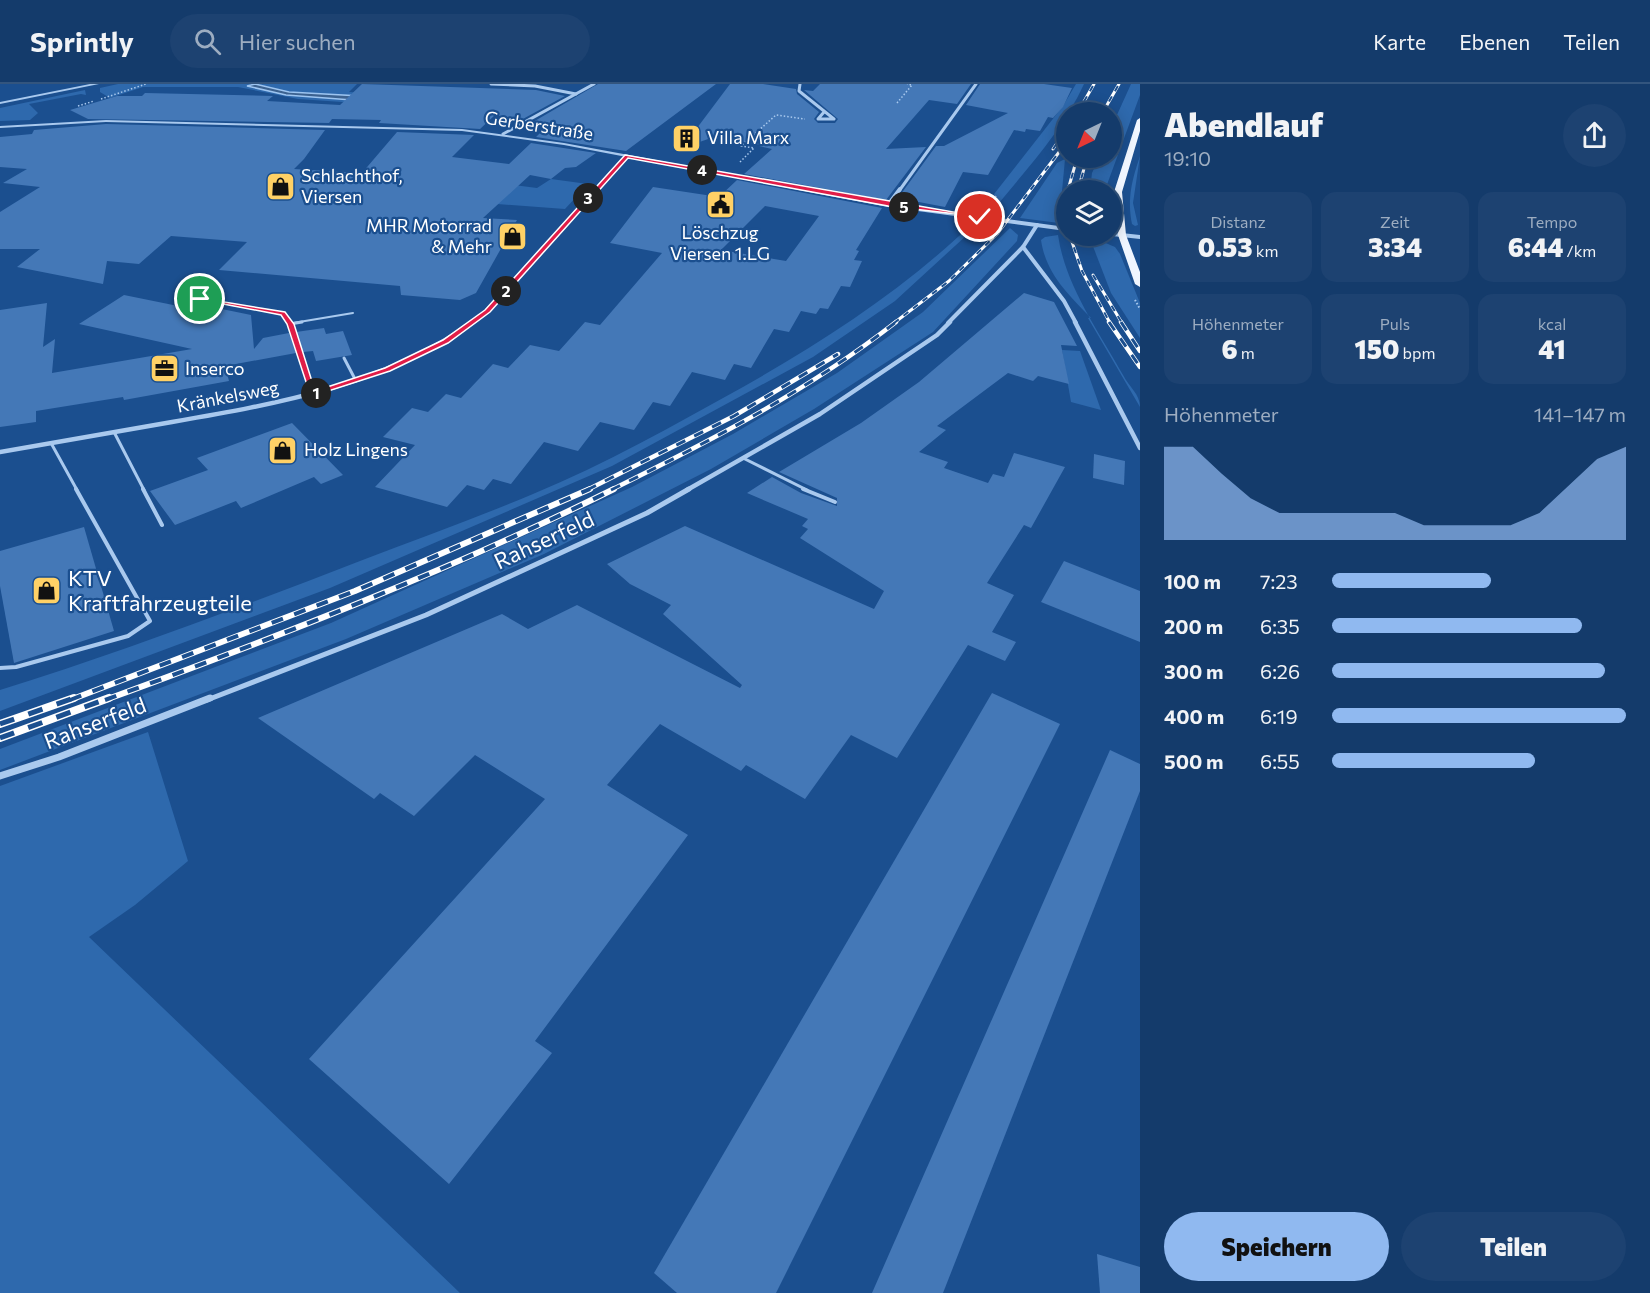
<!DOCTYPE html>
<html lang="de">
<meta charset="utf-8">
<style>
body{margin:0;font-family:Commissioner,sans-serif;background:#1d4271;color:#f1f3f6;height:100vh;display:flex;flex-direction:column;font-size:22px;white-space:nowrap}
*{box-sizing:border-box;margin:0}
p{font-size:20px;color:#9dadc1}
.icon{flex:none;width:33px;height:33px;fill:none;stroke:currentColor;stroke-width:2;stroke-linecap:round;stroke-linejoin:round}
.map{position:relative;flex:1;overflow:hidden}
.panel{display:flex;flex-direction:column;background:#143b6b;width:510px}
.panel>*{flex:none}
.needle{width:39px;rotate:223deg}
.tools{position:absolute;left:1056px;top:18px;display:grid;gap:12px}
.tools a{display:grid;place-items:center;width:66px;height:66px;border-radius:50%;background:#143b6b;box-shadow:0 3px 15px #0003,0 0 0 2px #33557e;font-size:30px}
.pin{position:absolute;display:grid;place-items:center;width:51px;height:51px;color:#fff;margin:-26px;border:3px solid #fff;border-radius:50%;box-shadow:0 2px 6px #0007}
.km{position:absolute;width:30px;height:30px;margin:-15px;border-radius:50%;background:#222;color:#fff;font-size:16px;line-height:30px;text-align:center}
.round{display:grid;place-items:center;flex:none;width:63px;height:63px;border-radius:32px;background:#1d4271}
.head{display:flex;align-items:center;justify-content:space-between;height:102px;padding:0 24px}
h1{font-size:33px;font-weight:800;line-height:45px}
.metrics{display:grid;grid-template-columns:repeat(3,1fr);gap:9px;height:102px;padding:6px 24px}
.metrics div{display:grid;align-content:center;border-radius:15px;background:#1d4271;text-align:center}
.metrics b{font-size:26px;font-weight:800}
.metrics small{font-size:16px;font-weight:400}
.metrics p{font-size:16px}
.chart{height:168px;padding:12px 24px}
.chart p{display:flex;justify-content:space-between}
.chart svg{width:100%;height:108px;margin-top:6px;fill:#90b9f0;opacity:.7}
.action{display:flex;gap:12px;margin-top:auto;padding:12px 24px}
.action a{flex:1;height:69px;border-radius:36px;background:#90b9f0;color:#111;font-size:24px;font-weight:800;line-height:69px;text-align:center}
.action a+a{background:#1d4271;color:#f1f3f6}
ul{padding:0 24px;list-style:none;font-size:20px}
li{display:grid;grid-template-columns:96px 72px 1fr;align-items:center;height:45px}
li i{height:15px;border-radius:8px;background:#90b9f0}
header{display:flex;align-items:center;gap:36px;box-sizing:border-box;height:84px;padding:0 30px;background:#143b6b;border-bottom:2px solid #33557e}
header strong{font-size:28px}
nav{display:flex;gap:33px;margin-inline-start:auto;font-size:21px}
.search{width:420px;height:54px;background:#1d4271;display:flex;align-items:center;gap:15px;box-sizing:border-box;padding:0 21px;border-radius:33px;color:#9dadc1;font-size:22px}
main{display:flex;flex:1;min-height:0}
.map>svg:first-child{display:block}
</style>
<header>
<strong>Sprintly</strong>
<div class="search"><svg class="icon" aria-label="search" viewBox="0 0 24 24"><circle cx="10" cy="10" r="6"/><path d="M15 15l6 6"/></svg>Hier suchen</div>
<nav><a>Karte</a><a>Ebenen</a><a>Teilen</a></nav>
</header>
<main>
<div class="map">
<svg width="1140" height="1209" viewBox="0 0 1140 1209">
<rect width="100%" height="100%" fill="#1b4f8f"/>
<g fill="#2e69ad">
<path d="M118 0H251L248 2 287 11 497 27 505 24 503 20 289 8 255 0H357L349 8 523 18 505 29 298 15 238 3H143L110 14 100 8V4Z"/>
<path d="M1076 0H1084C1063 47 1023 89 990 130L980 128 1063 22Z"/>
<path d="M1131 0H1140V11L1105 106H1090L1092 89 1099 74H1112V42Z"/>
<path d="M85 6 86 11 81 10 29 20 38 29 30 36 0 37V24Z"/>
<path d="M1140 72 1133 119 1138 141 1135 142 1132 140C1127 114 1132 96 1140 72Z"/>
<path d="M1065 75 1059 139 1020 134 1057 79Z"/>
<path d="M551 95 588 100 565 125 471 118 491 98 537 104Z"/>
<path d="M973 139H980L895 217 813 273 612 382 330 504 0 627V606C122 568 241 523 360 477 418 455 476 434 533 410 606 380 674 341 743 303 826 256 904 205 973 139Z"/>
<path d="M1010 144 1018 151 1017 157 933 248 814 325 711 385 544 470 346 555 0 686V665L331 539 632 403 733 350 837 289 923 228Z"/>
<path d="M1058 151C1065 201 1099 248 1123 291 1129 303 1140 310 1140 323L1088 234H1091C1068 210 1046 190 1041 156L1045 153Z"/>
<path d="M1089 152 1115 163 1120 170 1140 219V254L1111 209Z"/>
<path d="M1062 266 1080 267 1101 326 1071 318Z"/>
<path d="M148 648 188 777 135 821 89 853 460 1209H0V702Z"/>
</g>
<path fill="#3c6290" stroke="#9cc4f0" stroke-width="1.5" d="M255 0 289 8 503 20 497 27 286 11 247 2Z"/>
<g fill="#4478b7" fill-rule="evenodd">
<path d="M362 0 536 6 565 12 521 36 495 31 480 45 379 39 381 36 332 35 329 39 88 35 70 26 117 12H142L145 9 273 12 267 17 340 21Z"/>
<path d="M598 0H716L626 67 536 53 548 41 533 38Z"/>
<path d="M730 0H763L796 5 797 10 819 28 814 35 818 39H835L838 35 804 6 813 7 820 0H971L957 20 929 16 886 65 926 63 886 116 744 90 772 65 759 62 761 61 714 53 682 64Z"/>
<path d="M980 0H1044L1072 4 1063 23 1053 34 1048 33 1040 47 1026 45 1025 48 1014 46 988 91 963 88 945 123 898 114 936 62H944L1008 29 966 21Z"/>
<path d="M106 40 325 46 304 75 294 85 362 89 397 48 474 51 452 73 509 80 531 59 596 69 576 83 565 84 551 95 530 91 483 134 517 136 476 209 460 216 401 211 400 202 219 186 247 158 171 152 139 180 107 177 103 200 17 183 40 165H0V128L40 103 3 99 27 85 0 83V53L32 50 34 46Z"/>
<path d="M737 96 882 124 856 166 859 167 854 176 862 177 850 203 841 202 828 225 820 224 816 230 801 227 789 248 774 245 751 284 734 280 725 296 692 288 670 322 653 318 634 346 600 338 578 367 544 358 511 400 493 395 484 406 467 401 447 423 375 403 415 361 383 353 412 324 428 328 446 310 461 314 493 280 508 284 530 261 559 267 585 238 600 241 662 169 610 159 653 103 719 113ZM765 122 819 132 786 177 721 166Z"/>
<path d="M1024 209 1054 218 1077 262 1061 261 1069 300 1038 292 1033 297 1008 289 937 342 946 346 919 368 948 378 944 384 988 399 993 390 1004 393 1014 369 1065 383 1031 444 1024 441 987 499 1014 511 992 548 1016 558 1005 577 968 561 897 674 851 651 805 715 746 681 741 687 660 640 607 701 688 751 535 957 552 969 449 1100 309 975 545 715 475 671 414 732 380 709 374 715 258 634 502 530 528 545 577 521 740 604 742 601 663 530 671 521 630 500 607 480 685 442 874 525 884 507 800 454 808 445 802 442 808 435 747 409 772 393 801 409 837 422V414L779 388 861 339 919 298Z"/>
<path d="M124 211 183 223 188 218 251 231 254 265 263 254 289 249 296 269 225 282 229 297 124 316 123 313 36 327V338L0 343V226L47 219 43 263 55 255 52 289 192 265 79 240Z"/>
<path d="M324 244 326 250 343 247 352 271 316 277 313 267 303 268 296 248Z"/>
<path d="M292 339 343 391 321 400 314 393 241 424 236 417 175 441 150 407 208 386 197 374Z"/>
<path d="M1094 370 1125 377 1124 401 1093 394Z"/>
<path d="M84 443 114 547 14 579 0 502V467Z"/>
<path d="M1064 477 1140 507V558L1041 518Z"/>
<path d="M992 609 1060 640 776 1209H677L654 1189Z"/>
<path d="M1110 666 1140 680V707L943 1209H872Z"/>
<path d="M1097 1170 1140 1183V1209H1100Z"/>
</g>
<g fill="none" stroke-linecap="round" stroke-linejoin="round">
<g stroke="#a9c9ee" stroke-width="1.5" stroke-dasharray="1.5 2" stroke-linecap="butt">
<path d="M101 15 146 0"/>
<path d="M897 19 912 1 907 0"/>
<path d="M78 22 94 17"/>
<path d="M740 78 754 64 741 62 776 31 805 35"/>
</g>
<g stroke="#a9c9ee" stroke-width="2" stroke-dasharray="1.5 2" stroke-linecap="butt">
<path d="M991 119 997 111"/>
<path d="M1077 152 1096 154"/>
<path d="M1135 216 1140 225"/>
</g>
<g stroke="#a9c9ee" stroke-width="2">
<path d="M200 215 283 230 290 239"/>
<path d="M293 239 353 229"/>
</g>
<g stroke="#a9c9ee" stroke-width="3">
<path d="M289 238 313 310"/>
<path d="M290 240 302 238"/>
<path d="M344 274 356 297"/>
<path d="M114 348 144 406"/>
<path d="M51 359 77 406"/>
<path d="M743 374 807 406"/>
</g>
<g stroke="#a9c9ee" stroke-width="4">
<path d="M143 405 162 441"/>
<path d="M803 405 835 418"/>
<path d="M0 584 16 583 128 552 150 537 76 405"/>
</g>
<g stroke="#a9c9ee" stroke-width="3">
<path d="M491 0 535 2 576 10"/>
<path d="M800 0 799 7 834 35H818L824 28"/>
<path d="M503 50 594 0"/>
<path d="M596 107 627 72"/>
<path d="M899 107 976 0"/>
</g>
<g stroke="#a9c9ee" stroke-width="4">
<path d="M888 121 900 105"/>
<path d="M1023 163 1064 217 1076 239"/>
<path d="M471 239 488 227 597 105"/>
<path d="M948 239 1023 163 1037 141"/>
</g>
<g stroke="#a9c9ee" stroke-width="4.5">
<path d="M1075 238 1140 364"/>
<path d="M0 368C57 358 114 348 172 338 276 320 385 301 473 238"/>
<path d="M687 406 820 330 937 251 950 238"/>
</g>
<path stroke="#a9c9ee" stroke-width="5" d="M207 616 426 531 647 429 689 405"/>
<path stroke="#a9c9ee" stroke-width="7" d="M0 692 59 673 210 614"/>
<g fill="#a9c9ee" fill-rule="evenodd">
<path d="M90 0H99L0 20V18Z"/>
<path d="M106 36 462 45 564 59 888 119 1066 143V147L888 123 564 61 462 47 106 38 0 44V42Z"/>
<path d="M1112 148 1140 151V155L1112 152Z"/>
</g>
<path fill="#f0f6ff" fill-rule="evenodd" d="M1140 34V47L1122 108 1126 151 1140 188V203L1135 200 1118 151 1114 108 1137 36Z"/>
<defs>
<g id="rail-far3">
<path d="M1078 28 1094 0"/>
<path d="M1103 28 1119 0"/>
<path d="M1053 65 1066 46"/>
<path d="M1068 106 1077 74"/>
<path d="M1078 106 1087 74"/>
<path d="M1066 122V135"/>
<path d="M1070 152 1082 187 1110 239"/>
<path d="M1093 191 1122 239"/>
<path d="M894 239 949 197 997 150 1066 59"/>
</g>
<g id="rail-far2">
<path d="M1109 238 1140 283"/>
<path d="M1121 238 1140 267"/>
<path d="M587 406 734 332 838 270"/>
<path d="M611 406C712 356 806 308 896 238"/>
</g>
<g id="rail-far1">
<path d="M70 616 355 507 590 405"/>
<path d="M105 616C277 553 449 487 614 405"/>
</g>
<g id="rail">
<path d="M0 640 74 614"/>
<path d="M0 654 109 614"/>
</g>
</defs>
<use href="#rail-far3" stroke="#fff" stroke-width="3"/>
<use href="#rail-far2" stroke="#fff" stroke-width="4.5"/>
<use href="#rail-far1" stroke="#fff" stroke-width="6"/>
<use href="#rail" stroke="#fff" stroke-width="8"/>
<use href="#rail-far3" stroke="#1b4f8f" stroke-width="2" stroke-dasharray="6" stroke-linecap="butt"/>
<use href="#rail-far2" stroke="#1b4f8f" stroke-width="3" stroke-dasharray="10" stroke-linecap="butt"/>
<use href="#rail-far1" stroke="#1b4f8f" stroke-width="4" stroke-dasharray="12" stroke-linecap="butt"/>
<use href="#rail" stroke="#1b4f8f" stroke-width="5" stroke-dasharray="15" stroke-linecap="butt"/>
</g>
<path fill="#e11d48" stroke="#fff" stroke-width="1.5" d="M625 71 982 133 888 122 628 74 490 228 448 259 390 287 313 312 310 310 287 240 281 231 197 215 200 214 285 228 294 240 315 307 385 284 443 256 485 226Z"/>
<defs>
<symbol id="building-square" viewBox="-11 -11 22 22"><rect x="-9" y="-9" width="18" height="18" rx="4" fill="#ffd166" stroke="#1b4f8f"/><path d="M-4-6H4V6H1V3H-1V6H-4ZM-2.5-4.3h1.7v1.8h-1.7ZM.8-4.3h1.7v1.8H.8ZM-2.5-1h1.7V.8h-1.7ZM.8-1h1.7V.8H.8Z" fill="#111"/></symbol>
<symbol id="shop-square" viewBox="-11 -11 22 22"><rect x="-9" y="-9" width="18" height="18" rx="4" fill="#ffd166" stroke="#1b4f8f"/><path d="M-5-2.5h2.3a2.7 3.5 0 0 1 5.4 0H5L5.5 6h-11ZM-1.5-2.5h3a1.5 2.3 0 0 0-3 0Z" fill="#111"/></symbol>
<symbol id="civic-square" viewBox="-11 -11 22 22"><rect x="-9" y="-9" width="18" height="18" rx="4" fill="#ffd166" stroke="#1b4f8f"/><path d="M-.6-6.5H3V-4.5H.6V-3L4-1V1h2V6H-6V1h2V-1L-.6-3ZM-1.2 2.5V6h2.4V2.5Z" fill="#111"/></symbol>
<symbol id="office-square" viewBox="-11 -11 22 22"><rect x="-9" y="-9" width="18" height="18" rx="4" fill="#ffd166" stroke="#1b4f8f"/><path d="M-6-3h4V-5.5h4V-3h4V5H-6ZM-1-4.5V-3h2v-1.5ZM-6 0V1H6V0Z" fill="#111"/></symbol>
</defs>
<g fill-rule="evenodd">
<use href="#building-square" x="670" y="38" width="33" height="33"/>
<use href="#shop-square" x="264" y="86" width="33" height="33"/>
<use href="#civic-square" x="704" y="104" width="33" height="33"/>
<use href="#shop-square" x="496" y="136" width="33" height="33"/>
<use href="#office-square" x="148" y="268" width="33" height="33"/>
<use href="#shop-square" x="266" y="350" width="33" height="33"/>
<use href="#shop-square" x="30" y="490" width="33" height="33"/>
</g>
<g text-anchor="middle" stroke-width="4.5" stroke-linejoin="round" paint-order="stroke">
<g font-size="18" fill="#fff" stroke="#1b4f8f">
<text transform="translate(539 42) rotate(9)" y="6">Gerberstraße</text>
<text transform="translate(228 313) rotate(-11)" y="6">Kränkelsweg</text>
</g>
<g font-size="18" fill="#fff" stroke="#1b4f8f" text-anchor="start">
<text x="707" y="60">Villa Marx</text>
<text x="301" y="98">Schlachthof,<tspan x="301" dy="21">Viersen</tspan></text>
<text x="492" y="148" text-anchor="end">MHR Motorrad<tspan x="492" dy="21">&amp; Mehr</tspan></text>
<text x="720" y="155" text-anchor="middle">Löschzug<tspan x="720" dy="21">Viersen 1.LG</tspan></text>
<text x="185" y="291">Inserco</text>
<text x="304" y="372">Holz Lingens</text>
</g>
<g font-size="22" fill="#fff" stroke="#1b4f8f">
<text transform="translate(544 456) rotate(-25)" y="8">Rahserfeld</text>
<text transform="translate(95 639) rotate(-21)" y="8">Rahserfeld</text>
</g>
<g font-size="22" fill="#fff" stroke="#1b4f8f" text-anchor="start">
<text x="68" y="502">KTV<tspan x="68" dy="25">Kraftfahrzeugteile</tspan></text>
</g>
</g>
</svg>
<div class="tools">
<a><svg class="needle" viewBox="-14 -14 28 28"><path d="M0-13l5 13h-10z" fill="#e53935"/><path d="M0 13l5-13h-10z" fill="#9dadc1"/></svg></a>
<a><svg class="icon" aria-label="layers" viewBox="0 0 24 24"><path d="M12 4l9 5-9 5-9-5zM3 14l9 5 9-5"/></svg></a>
</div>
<div class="pin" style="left:200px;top:215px;background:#1e9e55"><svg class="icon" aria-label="arrive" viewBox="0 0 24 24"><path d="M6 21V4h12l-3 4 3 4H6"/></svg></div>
<div class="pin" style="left:980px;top:133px;background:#d93025"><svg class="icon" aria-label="check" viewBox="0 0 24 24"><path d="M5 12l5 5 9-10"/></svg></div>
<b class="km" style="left:316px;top:309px">1</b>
<b class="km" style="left:506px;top:207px">2</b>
<b class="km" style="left:588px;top:114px">3</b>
<b class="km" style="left:702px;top:86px">4</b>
<b class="km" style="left:904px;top:123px">5</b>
</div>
<section class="panel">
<div class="head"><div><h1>Abendlauf</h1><p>19:10</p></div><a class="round"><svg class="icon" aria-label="share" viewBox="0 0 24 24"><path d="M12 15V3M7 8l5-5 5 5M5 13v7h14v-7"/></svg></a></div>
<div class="metrics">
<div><p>Distanz</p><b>0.53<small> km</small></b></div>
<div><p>Zeit</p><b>3:34</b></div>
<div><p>Tempo</p><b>6:44<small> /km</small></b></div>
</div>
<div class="metrics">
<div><p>Höhenmeter</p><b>6<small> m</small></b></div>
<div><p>Puls</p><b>150<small> bpm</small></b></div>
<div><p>kcal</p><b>41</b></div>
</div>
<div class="chart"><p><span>Höhenmeter</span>141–147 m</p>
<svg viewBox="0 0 160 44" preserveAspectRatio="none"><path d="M0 44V6L10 6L20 17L30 27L40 33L50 33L60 33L70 33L80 33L90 38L100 38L110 38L120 38L130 33L140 22L150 11L160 6V44z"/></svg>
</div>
<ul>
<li><b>100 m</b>7:23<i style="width:54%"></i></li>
<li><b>200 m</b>6:35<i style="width:85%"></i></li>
<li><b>300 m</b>6:26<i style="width:93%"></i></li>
<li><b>400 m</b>6:19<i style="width:100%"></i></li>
<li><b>500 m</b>6:55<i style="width:69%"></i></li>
</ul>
<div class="action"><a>Speichern</a><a>Teilen</a></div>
</section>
</main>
